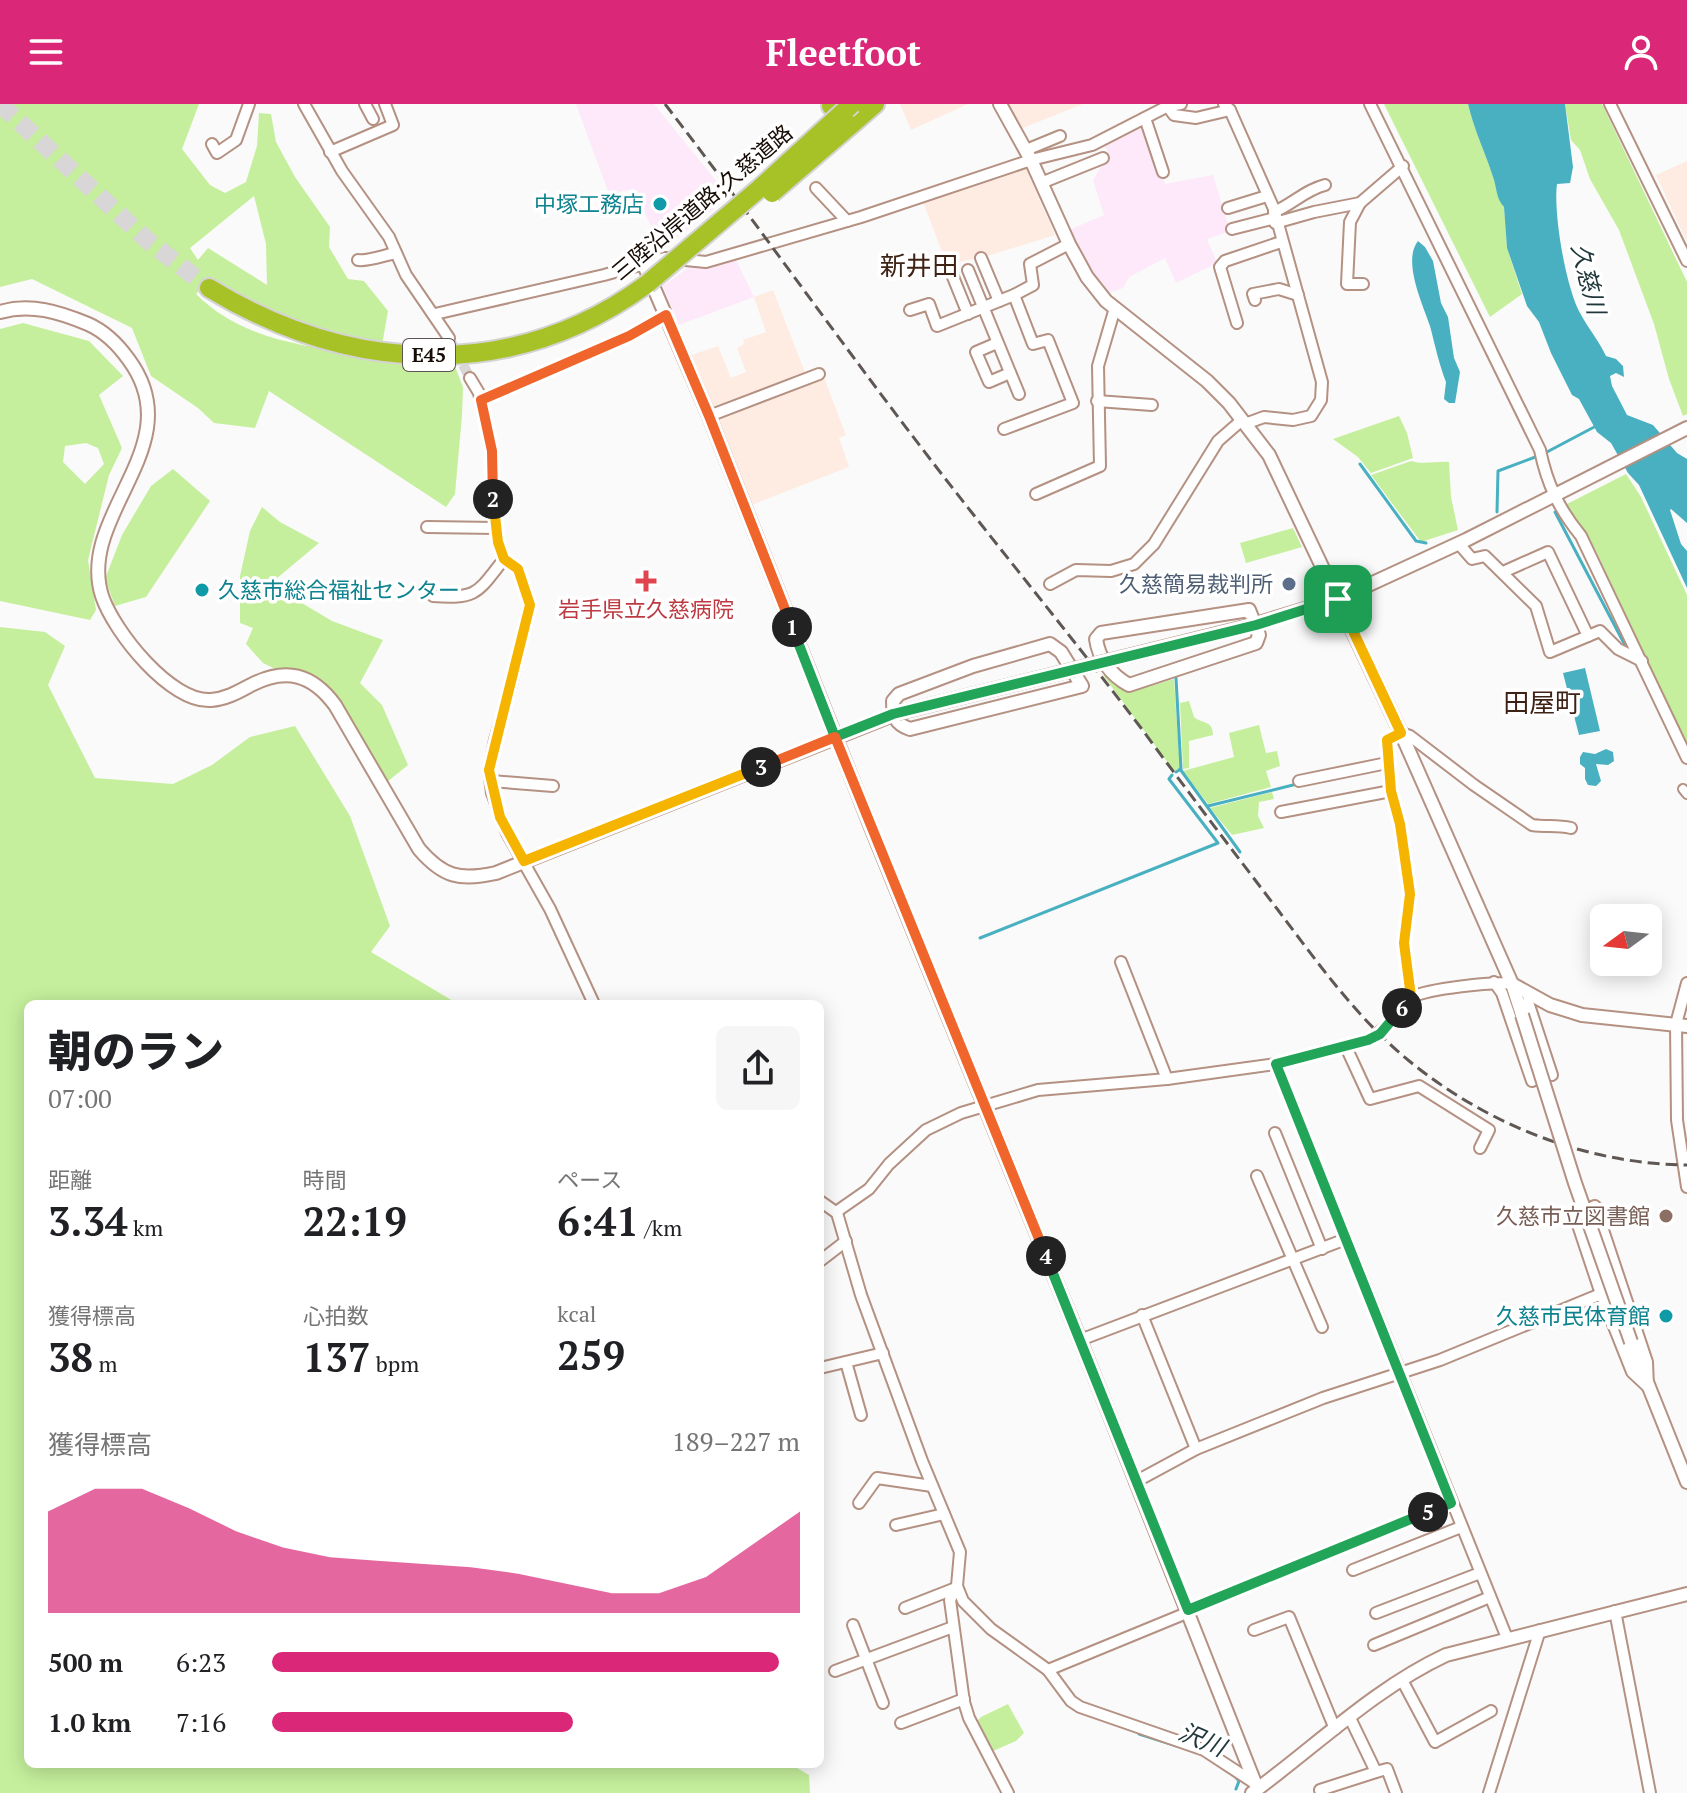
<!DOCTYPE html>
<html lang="ja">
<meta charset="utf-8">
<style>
body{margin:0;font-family:"PT Serif","Noto Sans JP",serif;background:#f6f6f6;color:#202124;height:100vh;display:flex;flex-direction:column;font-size:30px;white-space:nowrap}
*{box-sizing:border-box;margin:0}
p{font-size:26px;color:#757577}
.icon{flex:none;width:44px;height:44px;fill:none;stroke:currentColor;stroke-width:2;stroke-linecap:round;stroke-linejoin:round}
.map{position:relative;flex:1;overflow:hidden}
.drawer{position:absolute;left:24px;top:896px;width:800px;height:768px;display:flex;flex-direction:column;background:#fff;border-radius:12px;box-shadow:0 4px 20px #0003}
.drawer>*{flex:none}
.needle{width:52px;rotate:255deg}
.fabs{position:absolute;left:1590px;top:800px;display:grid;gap:16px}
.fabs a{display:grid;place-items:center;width:72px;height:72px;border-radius:12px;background:#fff;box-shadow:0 4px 20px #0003;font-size:40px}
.pin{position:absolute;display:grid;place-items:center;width:68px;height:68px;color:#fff;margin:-34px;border-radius:16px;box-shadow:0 4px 12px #0006}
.km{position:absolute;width:40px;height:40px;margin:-20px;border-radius:50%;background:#222;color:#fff;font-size:22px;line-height:40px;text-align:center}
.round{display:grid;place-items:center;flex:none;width:84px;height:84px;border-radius:12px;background:#f6f6f6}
.headline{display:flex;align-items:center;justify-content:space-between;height:136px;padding:0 24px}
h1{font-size:44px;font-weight:800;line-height:60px}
.figures{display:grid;grid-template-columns:repeat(3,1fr);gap:12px;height:136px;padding:8px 24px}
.figures div{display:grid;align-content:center}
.figures b{font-size:40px;font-weight:800}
.figures small{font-size:22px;font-weight:400}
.figures p{font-size:22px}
.chart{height:224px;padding:16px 24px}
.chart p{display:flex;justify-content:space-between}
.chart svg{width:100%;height:144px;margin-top:8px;fill:#db2777;opacity:.7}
ul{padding:0 24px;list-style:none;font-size:26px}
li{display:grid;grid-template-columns:128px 96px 1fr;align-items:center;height:60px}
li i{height:20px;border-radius:10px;background:#db2777}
header{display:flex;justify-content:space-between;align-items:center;height:104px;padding:0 24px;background:#db2777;color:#fff;font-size:36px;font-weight:800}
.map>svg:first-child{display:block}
</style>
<header><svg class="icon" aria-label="menu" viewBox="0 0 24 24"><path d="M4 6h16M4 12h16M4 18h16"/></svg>Fleetfoot<svg class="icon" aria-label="person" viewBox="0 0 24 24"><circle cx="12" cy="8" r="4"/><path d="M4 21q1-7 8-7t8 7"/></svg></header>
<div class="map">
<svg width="1687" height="1689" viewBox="0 0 1687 1689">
<rect width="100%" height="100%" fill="#fafafa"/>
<g fill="#feece2">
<path d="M900 0H968L911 26Z"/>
<path d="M995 0H1083L1023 24Z"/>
<path d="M1687 57V138L1656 71Z"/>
<path d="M1025 62 1055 131 994 150 947 161 922 95Z"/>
<path d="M773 186 806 271H823L846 331 839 334 849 363 751 401 692 251 718 242 731 274 746 268 737 244 744 240 743 236 766 228 754 193Z"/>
</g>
<g fill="#fde9f9">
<path d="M576 0H654L729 93 662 146 634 85 609 90Z"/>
<path d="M1142 19 1165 80 1213 71 1230 127 1207 135 1217 159 1176 179 1165 154 1129 173 1123 184 1105 190 1067 127 1104 111 1093 76 1109 50 1103 38Z"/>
<path d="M734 152 754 193 679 221 663 182 695 159Z"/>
</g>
<g fill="#c5ef9c" fill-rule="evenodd">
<path d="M0 0H199L182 45 210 81 225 89 246 78 257 42 259 9 271 10 276 38 295 73 330 123 329 143 348 175 364 177 388 207 382 241 321 231 260 206 211 176 196 190C240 234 299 241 357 250 390 255 423 260 456 265L463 283 462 311 455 390 446 403 269 287 255 324 214 319 198 304 151 272 132 224 32 175 0 183ZM254 92 266 140 267 181 208 144 198 156 190 144Z"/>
<path d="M1384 0H1468C1474 26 1485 48 1493 73 1497 83 1496 95 1504 103L1507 144 1522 190 1490 213Z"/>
<path d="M1565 0H1602L1687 178V310L1683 312 1669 275 1654 220 1619 126 1590 75 1580 46 1571 36Z"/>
<path d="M23 219 89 237 123 272 99 291 122 344 109 371 88 456 96 506 90 516 0 497V225ZM86 339 98 344 104 360 85 380 63 358 65 342Z"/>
<path d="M1399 312 1407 329 1413 354 1371 369 1358 353 1333 335Z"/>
<path d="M1411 357C1423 361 1437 357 1449 358L1451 393 1458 426 1421 438 1371 371Z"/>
<path d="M173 365 210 397 146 493 115 502 105 475 122 431 151 382Z"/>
<path d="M1626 370 1641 393 1687 491V640L1594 443 1565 401Z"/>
<path d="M262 403 280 418 319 439 270 480 332 517 383 536 360 579 382 601 408 661 377 686 336 615 307 580 263 559 246 540 253 524 240 519V472L250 427Z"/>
<path d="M1293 424 1302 443 1246 459 1240 439Z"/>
<path d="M0 523 45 528 65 542 48 581 95 674 173 680 212 661 250 633 295 622 350 712 390 822 371 848 458 900H28V1660H790L809 1671 810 1689H0Z"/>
<path d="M1108 570C1127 595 1148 582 1174 575L1180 664 1174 667 1103 571Z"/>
<path d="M1189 597 1194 613C1202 620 1213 616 1213 631L1189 637V664L1183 665 1180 599Z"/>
<path d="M1259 621 1266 649 1277 647 1280 662 1266 667 1271 683 1208 700 1183 667 1234 653 1229 629Z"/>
<path d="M1272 688 1274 695 1259 698 1258 712 1264 724 1232 731 1210 704Z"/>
<path d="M1008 1600 1024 1629 1016 1637 993 1647 976 1618 981 1613Z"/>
</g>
<g fill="#48b0c0">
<path d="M1468 0H1565L1573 63 1570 79 1557 80C1553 109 1566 184 1580 209 1588 224 1599 237 1606 252L1616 255 1623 262 1624 273 1616 269 1610 272 1612 282 1627 311 1653 321 1677 349 1687 355V419L1671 405 1670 406 1681 440 1687 447V484L1639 381 1628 369 1611 339 1597 328 1579 295 1572 291 1551 249 1539 218 1527 202 1507 144 1504 103C1496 95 1497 84 1493 73 1485 48 1474 26 1468 0Z"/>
<path d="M1418 137 1425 143 1433 157 1441 199 1448 213 1454 254 1460 268 1455 299H1449L1444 295 1446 278C1439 260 1435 241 1430 222 1423 201 1402 157 1418 137Z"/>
<path d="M1585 564 1600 627 1579 631 1563 569Z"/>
<path d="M1606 645 1613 648 1614 657 1608 661 1596 660 1601 677 1596 682 1588 681 1585 675V664L1580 660V653L1583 648 1595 650Z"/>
</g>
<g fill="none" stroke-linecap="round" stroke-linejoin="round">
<g stroke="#48b0c0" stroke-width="3">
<path d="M1545 349 1598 321"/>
<path d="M1360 360 1416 437 1426 439"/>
<path d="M1497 408 1498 367 1538 352"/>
<path d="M1555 408 1627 545"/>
<path d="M1180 665 1240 748"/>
<path d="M1176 668 1181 665 1176 574"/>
<path d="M1208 702 1297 680"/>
<path d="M980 834 1218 739 1169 675 1172 671"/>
<path d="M1139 1630 1177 1642"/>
<path d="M1233 1670 1239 1677 1236 1685"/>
</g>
<path stroke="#d8d6d6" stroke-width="10" stroke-dasharray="10 5" stroke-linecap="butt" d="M449 234 470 274"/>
<path stroke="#d8d6d6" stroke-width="18" stroke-dasharray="18 9" stroke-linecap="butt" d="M0 0 147 136 209 184"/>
<defs>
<path id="pedestrian" d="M1683 685 1687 690"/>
<g id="minor">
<path d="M304 0 342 67 389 133 406 171 449 234"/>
<path d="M365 0 373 15"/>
<path d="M1166 0 1174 11 1196 14 1230 6"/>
<path d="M1224 0 1230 6 1274 105 1322 278 1321 296 1311 312 1293 316 1264 313 1245 320"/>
<path d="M1370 0 1540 346C1547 380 1559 405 1581 432L1687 654"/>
<path d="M1610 0 1687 157"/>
<path d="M1145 14 1163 68"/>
<path d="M212 40 217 49 236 36 249 0"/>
<path d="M1026 46 1060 32"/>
<path d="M330 48 393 21 385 0"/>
<path d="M1041 79 1103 54"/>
<path d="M816 84 847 117"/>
<path d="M1360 99 1350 118 1347 180H1363"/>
<path d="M1228 104 1267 92"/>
<path d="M1274 108C1293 100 1305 86 1325 81"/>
<path d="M1275 119 1314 108 1360 99 1403 62"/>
<path d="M1232 125 1275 114"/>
<path d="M981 154 999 197"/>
<path d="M358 156C366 158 385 151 396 149"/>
<path d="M968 166 1019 290"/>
<path d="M951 168 968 210"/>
<path d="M1255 196 1253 190 1279 185 1298 191"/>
<path d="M910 206 929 200 937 222 1014 191 1033 181 1030 160 1069 140"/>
<path d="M435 210 604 171 665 154 706 158 861 113 1031 56 1092 41 1168 2 1181 0"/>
<path d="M1237 219 1220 163 1225 157 1281 138"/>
<path d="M997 239 976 248 989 278 1010 269"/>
<path d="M470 274 479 289 492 347 493 396 498 438 504 455 518 465 530 501 511 581 495 636 489 666 492 689 507 729 550 805 594 900"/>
<path d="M481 296 629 232 666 211"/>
<path d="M1097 297 1152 301"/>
<path d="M709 312 819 270"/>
<path d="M1004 325 1073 299 1048 236 1033 240 1014 191"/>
<path d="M1036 390 1100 362 1098 262 1115 204"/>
<path d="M427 423 496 424"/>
<path d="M1459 440 1472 455 1485 452 1536 502 1550 548 1600 527 1618 545 1642 557"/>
<path d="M1503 468 1548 448 1588 532"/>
<path d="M1050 480 1076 466 1111 467 1134 460 1154 440 1218 337 1242 316"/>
<path d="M433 492C478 495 477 489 504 455"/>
<path d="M491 677 553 682"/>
<path d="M1299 677 1387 659"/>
<path d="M1281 708 1391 687"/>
<path d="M1121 858 1167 975"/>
<path d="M1494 878 1502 889 1532 977 1551 969"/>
<path d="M1687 879 1676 920 1677 1016 1687 1083"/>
<path d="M1529 889 1528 898 1552 971"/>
<path d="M1411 893 1404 839 1410 790 1400 720 1391 687 1387 636 1401 629 1410 632 1474 681 1532 721C1546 723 1557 721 1571 724"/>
<path d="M1346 943 1370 995 1419 982 1489 1026 1480 1044"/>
<path d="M1276 960 1507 1534"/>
<path d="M1275 1029 1322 1145"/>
<path d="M1257 1072 1322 1223"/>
<path d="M820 1097 837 1109 861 1191 922 1357 960 1448 957 1482 963 1497 991 1525 1048 1566 1071 1597 1080 1603 1204 1646 1256 1680"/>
<path d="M1595 1102 1647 1258 1648 1283 1632 1268 1601 1190 1574 1109Z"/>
<path d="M836 1108 869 1085 889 1060 926 1026 961 1009 1038 986 1167 975 1276 960 1368 936C1390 925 1399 900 1412 893 1428 885 1494 877 1512 880"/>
<path d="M820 1157 846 1137"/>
<path d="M1142 1211 1196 1345"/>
<path d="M1080 1236 1346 1135"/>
<path d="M846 1258 861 1311"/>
<path d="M820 1264 883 1249"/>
<path d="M1135 1378 1196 1345 1323 1294 1440 1256 1601 1190"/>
<path d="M859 1399 877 1374 932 1382"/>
<path d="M896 1421 944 1410"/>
<path d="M1353 1466 1461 1423"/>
<path d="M957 1482 950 1496 964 1598 969 1614 1008 1689"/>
<path d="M905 1504 956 1484"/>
<path d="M1188 1506 1451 1399"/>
<path d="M1615 1507 1650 1689"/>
<path d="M1376 1509 1480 1469"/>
<path d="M853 1521 883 1599"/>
<path d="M1254 1526 1289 1513 1335 1625"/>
<path d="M1374 1541 1490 1493"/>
<path d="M1048 1566 1189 1508"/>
<path d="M835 1567 953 1523"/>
<path d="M1402 1576 1435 1638 1491 1607"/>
<path d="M1350 1614 1376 1668 1387 1665 1396 1689"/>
<path d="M901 1619 964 1595"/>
<path d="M1320 1686 1376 1668"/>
<path d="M1489 1689 1540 1526"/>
</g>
<g id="tertiary">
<path d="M1000 0 1031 56 1069 140 1087 173 1106 197 1207 277 1229 299 1269 351 1401 629 1512 880 1522 911"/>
<path d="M644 161 709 312 871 723 1080 1236 1255 1679"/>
<path d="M0 208C31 199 59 208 88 220 104 227 119 242 129 256 192 342 76 410 102 492 114 528 171 599 211 596 226 595 238 588 251 581 286 563 312 570 335 601L419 745C443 773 460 777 496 769L898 609"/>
<path d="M1249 506 1259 531 1256 539 1129 581C1111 571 1099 555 1096 535L1101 529Z"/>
<path d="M1249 522 1338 495 1466 436 1687 324"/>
<path d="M1050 540 1061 548 1082 582 910 625C895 620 893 612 893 597L899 590 973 562Z"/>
<path d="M1512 880 1550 901 1582 911 1687 922"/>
<path d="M1631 1238 1687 1378"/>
<path d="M1252 1689C1315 1643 1375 1584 1446 1551L1687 1490"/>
</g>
<g id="motorway">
<path d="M831 2 833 0"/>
<path d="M851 21 875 0"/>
<path d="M209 184C348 269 511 280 647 180"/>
</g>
</defs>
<use href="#pedestrian" stroke="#b49182" stroke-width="12"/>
<use href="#minor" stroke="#b49182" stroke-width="14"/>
<use href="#tertiary" stroke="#b49182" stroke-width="16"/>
<use href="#motorway" stroke="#d5d3d2" stroke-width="22"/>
<use href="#pedestrian" stroke="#fff" stroke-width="8"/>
<use href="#minor" stroke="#fff" stroke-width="10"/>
<use href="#tertiary" stroke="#fff" stroke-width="12"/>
<use href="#motorway" stroke="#a6c227" stroke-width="18"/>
<path stroke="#5f5753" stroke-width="3" stroke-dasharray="12 6" stroke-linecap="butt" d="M665 0C749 109 828 221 911 330 986 429 1066 525 1141 624 1186 685 1232 746 1278 806 1317 858 1357 914 1408 956 1486 1020 1585 1060 1687 1061"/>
<defs>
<g id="tertiary-bridge">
<path d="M898 609 1249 522"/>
<path d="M1522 911 1575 1079 1631 1238"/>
</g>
<g id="motorway-bridge">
<path d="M772 89 851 21"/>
<path d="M647 180 760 84 852 0"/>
</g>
</defs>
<use href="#tertiary-bridge" stroke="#b49182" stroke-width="16" stroke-linecap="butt"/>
<use href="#motorway-bridge" stroke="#d5d3d2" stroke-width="22" stroke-linecap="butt"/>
<use href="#tertiary-bridge" stroke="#fff" stroke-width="12"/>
<use href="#motorway-bridge" stroke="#a6c227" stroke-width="18"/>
</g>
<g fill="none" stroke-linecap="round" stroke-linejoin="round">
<defs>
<path id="split-1" d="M792 523 835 633 893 610 1256 521 1338 495"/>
<path id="split-2" d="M493 395 492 347 481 296 629 232 666 211 709 312 792 523"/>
<path id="split-3" d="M493 395 498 438 504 455 518 465 530 501 489 666 500 713 524 757 761 663"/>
<path id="split-4" d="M761 663 835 633 1046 1152"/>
<path id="split-5" d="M1046 1152 1188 1506 1428 1408"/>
<path id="split-6" d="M1402 904 1380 930 1368 936 1276 960 1451 1399 1428 1408"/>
<path id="split-7" d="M1338 495 1401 629 1387 636 1391 687 1400 720 1410 790 1404 839 1411 893 1402 904"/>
</defs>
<use href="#split-1" stroke="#fff" stroke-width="16"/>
<use href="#split-2" stroke="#fff" stroke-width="16"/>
<use href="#split-3" stroke="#fff" stroke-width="16"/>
<use href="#split-4" stroke="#fff" stroke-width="16"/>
<use href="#split-5" stroke="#fff" stroke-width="16"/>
<use href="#split-6" stroke="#fff" stroke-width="16"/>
<use href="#split-7" stroke="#fff" stroke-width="16"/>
<use href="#split-1" stroke="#22a559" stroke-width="10"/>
<use href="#split-2" stroke="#f0652b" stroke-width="10"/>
<use href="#split-3" stroke="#f5b400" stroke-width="10"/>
<use href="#split-4" stroke="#f0652b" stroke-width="10"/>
<use href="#split-5" stroke="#22a559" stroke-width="10"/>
<use href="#split-6" stroke="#22a559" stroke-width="10"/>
<use href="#split-7" stroke="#f5b400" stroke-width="10"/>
</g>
<g fill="#0f9aa8" stroke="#fff" stroke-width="3">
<circle cx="660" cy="100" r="8"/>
<circle cx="202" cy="486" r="8"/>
<circle cx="1666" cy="1212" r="8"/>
</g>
<path fill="#e0444e" stroke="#fff" stroke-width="3" d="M642 465h8v8h8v8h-8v8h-8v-8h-8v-8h8z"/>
<circle fill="#5c6f8a" stroke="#fff" stroke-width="3" cx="1289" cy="480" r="8"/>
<circle fill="#8d6e63" stroke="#fff" stroke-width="3" cx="1666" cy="1112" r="8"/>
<g text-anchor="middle" stroke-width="7" stroke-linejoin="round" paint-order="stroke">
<rect fill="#fff" stroke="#5d5551" stroke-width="2" x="403" y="235" width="52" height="32" rx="6"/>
<g font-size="20" font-weight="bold" fill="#180c07">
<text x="429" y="258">E45</text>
</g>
<g font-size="22" fill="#180c07" stroke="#fff">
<text transform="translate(702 98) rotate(-40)" y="8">三陸沿岸道路;久慈道路</text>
</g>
<g font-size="22" fill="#0d838f" stroke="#fff" text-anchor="end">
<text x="644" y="108">中塚工務店</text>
<text x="218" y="494" text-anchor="start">久慈市総合福祉センター</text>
<text x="1650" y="1220">久慈市民体育館</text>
</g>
<g font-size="22" fill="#4e5e75" stroke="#fff" text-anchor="end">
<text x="1273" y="488">久慈簡易裁判所</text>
</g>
<g font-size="22" fill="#be3a42" stroke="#fff">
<text x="646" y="513">岩手県立久慈病院</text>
</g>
<g font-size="22" fill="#785e54" stroke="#fff" text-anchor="end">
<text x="1650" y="1120">久慈市立図書館</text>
</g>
<g font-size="24" font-style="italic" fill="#1f373b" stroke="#fff">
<text transform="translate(1588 175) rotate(76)" y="8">久慈川</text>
<text transform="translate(1202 1636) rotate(23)" y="8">沢川</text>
</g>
<g font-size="26" fill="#3e2216" stroke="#fff">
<text x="919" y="171">新井田</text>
<text x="1542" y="608">田屋町</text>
</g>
</g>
</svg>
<div class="fabs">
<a><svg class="needle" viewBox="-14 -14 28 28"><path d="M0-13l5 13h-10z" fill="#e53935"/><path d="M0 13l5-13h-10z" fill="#757577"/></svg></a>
</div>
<div class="pin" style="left:1338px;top:495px;background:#1e9e55"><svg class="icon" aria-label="arrive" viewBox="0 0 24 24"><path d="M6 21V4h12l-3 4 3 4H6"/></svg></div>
<b class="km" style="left:792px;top:523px">1</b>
<b class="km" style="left:493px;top:395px">2</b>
<b class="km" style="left:761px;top:663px">3</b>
<b class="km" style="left:1046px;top:1152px">4</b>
<b class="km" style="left:1428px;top:1408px">5</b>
<b class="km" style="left:1402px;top:904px">6</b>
<section class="drawer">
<div class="headline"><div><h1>朝のラン</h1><p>07:00</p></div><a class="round"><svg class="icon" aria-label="share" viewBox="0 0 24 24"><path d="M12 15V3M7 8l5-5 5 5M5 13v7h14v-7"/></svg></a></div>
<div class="figures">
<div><p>距離</p><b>3.34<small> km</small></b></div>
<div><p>時間</p><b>22:19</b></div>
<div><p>ペース</p><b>6:41<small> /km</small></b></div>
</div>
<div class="figures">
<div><p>獲得標高</p><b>38<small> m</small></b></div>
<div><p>心拍数</p><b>137<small> bpm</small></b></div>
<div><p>kcal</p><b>259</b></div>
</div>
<div class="chart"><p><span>獲得標高</span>189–227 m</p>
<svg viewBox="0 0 160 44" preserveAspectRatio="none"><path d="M0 44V13L10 6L20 6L30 12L40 19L50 24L60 27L70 28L80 29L90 30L100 32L110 35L120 38L130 38L140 33L150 23L160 13V44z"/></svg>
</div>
<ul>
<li><b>500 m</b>6:23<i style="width:96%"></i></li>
<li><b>1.0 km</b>7:16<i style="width:57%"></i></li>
</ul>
</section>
</div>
